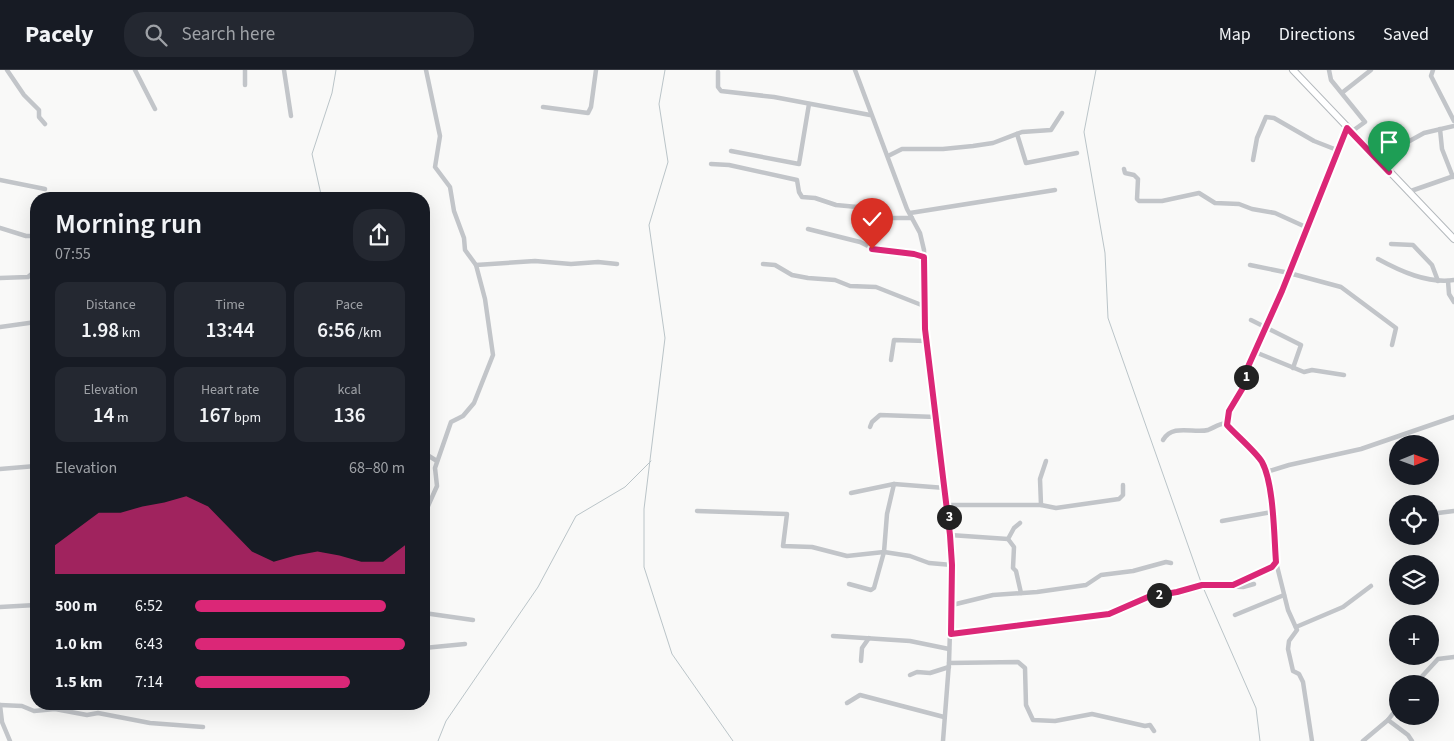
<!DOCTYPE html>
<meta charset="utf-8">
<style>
body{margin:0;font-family:"Source Sans 3",sans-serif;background:#242831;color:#f1f3f6;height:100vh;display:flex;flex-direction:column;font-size:19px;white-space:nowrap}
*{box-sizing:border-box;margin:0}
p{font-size:16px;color:#9ea1a6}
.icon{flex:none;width:28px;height:28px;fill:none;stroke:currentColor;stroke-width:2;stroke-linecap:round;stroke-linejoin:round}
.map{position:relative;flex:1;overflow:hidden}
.details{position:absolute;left:30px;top:122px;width:400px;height:518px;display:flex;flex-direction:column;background:#171b24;border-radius:20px;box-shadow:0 5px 20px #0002}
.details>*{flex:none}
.needle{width:32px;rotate:89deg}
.controls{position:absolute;left:1389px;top:365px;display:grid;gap:10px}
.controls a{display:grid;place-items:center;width:50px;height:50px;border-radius:50%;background:#171b24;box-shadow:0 5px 20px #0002;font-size:25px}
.pin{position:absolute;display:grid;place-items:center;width:42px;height:42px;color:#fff;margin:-51px -21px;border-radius:50% 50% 50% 0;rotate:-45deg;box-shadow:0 0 5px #0007}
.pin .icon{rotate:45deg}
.km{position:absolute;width:25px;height:25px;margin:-12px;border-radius:50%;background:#222;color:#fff;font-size:14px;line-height:25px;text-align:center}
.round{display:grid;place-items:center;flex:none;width:52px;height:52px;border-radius:20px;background:#242831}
.summary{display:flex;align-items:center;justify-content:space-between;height:85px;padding:0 25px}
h1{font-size:28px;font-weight:600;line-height:38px}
.stats{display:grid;grid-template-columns:repeat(3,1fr);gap:8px;height:85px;padding:5px 25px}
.stats div{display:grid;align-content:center;border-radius:12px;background:#242831;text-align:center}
.stats b{font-size:21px;font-weight:600}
.stats small{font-size:14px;font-weight:400}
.stats p{font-size:14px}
.chart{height:140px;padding:10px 25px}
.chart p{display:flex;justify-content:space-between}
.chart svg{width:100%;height:90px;margin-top:5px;fill:#db2777;opacity:.7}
ul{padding:0 25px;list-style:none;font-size:16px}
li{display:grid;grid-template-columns:80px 60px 1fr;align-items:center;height:38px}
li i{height:12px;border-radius:6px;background:#db2777}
header{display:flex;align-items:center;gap:30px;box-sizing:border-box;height:70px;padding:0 25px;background:#171b24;border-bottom:1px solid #363941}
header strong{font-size:24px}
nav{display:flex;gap:28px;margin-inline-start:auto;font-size:18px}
.search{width:350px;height:45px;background:#242831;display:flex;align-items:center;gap:12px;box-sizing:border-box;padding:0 18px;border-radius:20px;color:#9ea1a6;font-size:19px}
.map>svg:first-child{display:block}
</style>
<header>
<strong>Pacely</strong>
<div class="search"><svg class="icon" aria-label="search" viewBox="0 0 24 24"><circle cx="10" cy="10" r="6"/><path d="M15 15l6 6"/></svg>Search here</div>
<nav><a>Map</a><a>Directions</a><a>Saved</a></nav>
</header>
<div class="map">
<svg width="1454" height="671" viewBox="0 0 1454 671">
<rect width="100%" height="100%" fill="#f9f9f8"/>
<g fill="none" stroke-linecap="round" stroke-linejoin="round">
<g stroke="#bac4c8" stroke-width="1">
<path d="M665 0 659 34 668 92 649 155 665 268 644 439V497L672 584 733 671"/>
<path d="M1096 0 1084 62 1105 183 1108 248 1202 515 1256 638 1260 671"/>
<path d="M322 129 312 84 332 23 336 0"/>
<path d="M438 671 446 651 538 517 576 446 625 417 651 391"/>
</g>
<defs>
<path id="secondary" d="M1293 0 1454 169"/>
</defs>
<use href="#secondary" stroke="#b4b9bd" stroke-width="8"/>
<g stroke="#c2c5c9" stroke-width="4.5">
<path d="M7 0 24 25 39 40V47L45 54"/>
<path d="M135 0 155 39"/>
<path d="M284 0 291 46"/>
<path d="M426 0 440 66 435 97 450 117 454 141 464 168 465 180 476 195 535 191 571 194 598 192 617 194"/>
<path d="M855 0 907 139 920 163 924 180 925 259 948 435 952 495 949 593 943 671"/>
<path d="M1329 0 1331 10 1365 52 1351 62"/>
<path d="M1433 0 1431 6 1454 51"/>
<path d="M718 2V17L721 21 774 27 870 45"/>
<path d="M245 15V0"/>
<path d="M1343 22 1371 0"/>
<path d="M543 37 588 43 591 37 596 0"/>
<path d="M1440 59 1442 79 1453 107"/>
<path d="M1017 64 1026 93 1077 83"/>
<path d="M731 81 799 94 809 34"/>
<path d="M888 86 902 79H943L973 76 993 73 1022 62 1051 60 1062 43"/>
<path d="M1377 89 1424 63 1454 56"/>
<path d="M1253 90 1257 68 1266 47 1274 48 1314 71 1337 80"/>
<path d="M711 94 729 95 797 110 799 122 802 127 815 128 836 135 868 138 891 148H912"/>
<path d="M1124 99 1125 103 1134 105 1138 109 1137 129 1139 131H1162L1199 123 1215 133 1239 134 1252 139 1275 143 1308 158"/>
<path d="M0 110 45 119"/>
<path d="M1408 122 1454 106"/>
<path d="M910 143 1055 120"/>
<path d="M0 158 26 166H36"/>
<path d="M808 159 860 172 876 180 913 183 924 187"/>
<path d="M1391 174 1413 175 1432 195 1438 211"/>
<path d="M1378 189C1400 201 1428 214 1454 210"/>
<path d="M763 194 775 195 792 205 808 208 835 210 850 216 876 217 924 236"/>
<path d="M1250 195 1289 203 1341 217 1396 258 1392 275"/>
<path d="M0 208 28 207 34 202V199"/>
<path d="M1448 211 1449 224 1454 232"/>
<path d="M1251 250 1301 275 1293 298"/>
<path d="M0 257 36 252"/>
<path d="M1255 282 1304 302 1312 300 1344 305"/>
<path d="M891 290 894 270 926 271"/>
<path d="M870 357 872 352 880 345 936 347"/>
<path d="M1163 370C1173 353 1194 364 1208 360 1215 357 1219 354 1226 353"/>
<path d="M424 383 437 391"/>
<path d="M0 399 36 396"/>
<path d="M1266 402 1289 395 1361 379 1454 347"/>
<path d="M851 423 894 414 945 418"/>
<path d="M948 435H1041L1056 438 1119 429 1123 425V415"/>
<path d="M1041 435 1040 409 1046 391"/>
<path d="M697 441 787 444 783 476 812 477 847 486 884 482 910 486 929 493 952 495"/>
<path d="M1430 444 1454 441"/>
<path d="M424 445 437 416 435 398 451 352 463 346 474 333 493 285 485 229 476 195"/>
<path d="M1222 451 1272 442"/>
<path d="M1020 453 1014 458 1008 469 1014 477 1013 498 1016 501 1021 523"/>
<path d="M950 465 1008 469"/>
<path d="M849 514 871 520 874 518 884 482 887 444 894 414"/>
<path d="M1233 515 1271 497 1276 492"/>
<path d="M952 535 993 525 1037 522 1086 515 1101 505 1133 501 1166 492 1171 493"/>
<path d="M0 537 36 535"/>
<path d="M424 543 473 550"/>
<path d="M1235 545 1284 525"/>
<path d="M1296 557 1343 537 1371 516"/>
<path d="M951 564 1109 544 1148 527 1177 523 1202 515 1243 517 1254 514"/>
<path d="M833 566 910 571 949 579"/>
<path d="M424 578 465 574"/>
<path d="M861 591 862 578 869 568"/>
<path d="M949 593 1018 592 1025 598 1026 635 1033 650 1055 651 1092 644 1145 656 1150 655 1154 661"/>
<path d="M910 605 917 602 930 603 949 597"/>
<path d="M1415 614 1438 589 1454 587"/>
<path d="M847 633 860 625 944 647"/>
<path d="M0 635 22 636 34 641 55 639 87 645 98 643 150 653 203 657"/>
<path d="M0 635 2 652 10 671"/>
<path d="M1388 650 1408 665 1412 671"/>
<path d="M1312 671 1303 612 1299 604 1293 601 1288 579 1289 571 1297 560 1288 540 1276 492 1275 457 1265 398 1261 390 1227 355V350L1244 316 1247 299 1282 221 1347 58"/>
<path d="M1363 671 1388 650 1398 637"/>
</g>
<use href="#secondary" stroke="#fff" stroke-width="6"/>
</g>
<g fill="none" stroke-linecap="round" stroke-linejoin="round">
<defs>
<path id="route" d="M872 179 914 184 924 187 925 259 950 465 952 495 951 564 1109 544 1148 527 1177 522 1202 515H1233L1272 497 1276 492C1274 467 1274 414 1262 392 1256 382 1236 365 1227 355L1229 341 1244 316 1247 299 1282 221 1347 58 1389 102"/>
</defs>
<use href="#route" stroke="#fff" stroke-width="10"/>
<use href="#route" stroke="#db2777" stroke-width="6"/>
</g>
</svg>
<div class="controls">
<a><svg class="needle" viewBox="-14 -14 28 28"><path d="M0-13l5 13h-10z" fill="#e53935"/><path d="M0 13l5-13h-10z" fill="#9ea1a6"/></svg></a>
<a><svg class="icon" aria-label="locate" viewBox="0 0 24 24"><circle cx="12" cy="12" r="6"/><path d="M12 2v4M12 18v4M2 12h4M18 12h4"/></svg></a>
<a><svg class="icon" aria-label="layers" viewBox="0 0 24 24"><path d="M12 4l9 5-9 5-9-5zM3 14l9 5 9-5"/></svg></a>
<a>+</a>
<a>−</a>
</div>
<div class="pin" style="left:1389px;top:102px;background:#1e9e55"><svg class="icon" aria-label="arrive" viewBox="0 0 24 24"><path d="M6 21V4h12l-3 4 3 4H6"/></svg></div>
<div class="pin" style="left:872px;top:179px;background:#d93025"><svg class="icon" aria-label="check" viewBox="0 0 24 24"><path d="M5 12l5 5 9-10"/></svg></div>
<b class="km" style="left:1246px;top:307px">1</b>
<b class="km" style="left:1159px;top:525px">2</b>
<b class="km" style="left:949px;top:447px">3</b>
<section class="details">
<div class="summary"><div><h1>Morning run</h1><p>07:55</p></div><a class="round"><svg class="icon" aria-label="share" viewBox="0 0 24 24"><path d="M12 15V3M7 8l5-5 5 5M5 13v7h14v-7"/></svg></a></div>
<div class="stats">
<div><p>Distance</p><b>1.98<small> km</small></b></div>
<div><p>Time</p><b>13:44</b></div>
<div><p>Pace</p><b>6:56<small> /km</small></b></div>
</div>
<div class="stats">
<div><p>Elevation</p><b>14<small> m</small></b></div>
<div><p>Heart rate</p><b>167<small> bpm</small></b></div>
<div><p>kcal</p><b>136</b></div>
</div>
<div class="chart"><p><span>Elevation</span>68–80 m</p>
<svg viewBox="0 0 160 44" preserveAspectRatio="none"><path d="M0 44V30L10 22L20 14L30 14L40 11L50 9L60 6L70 11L80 22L90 33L100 38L110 35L120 33L130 35L140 38L150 38L160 30V44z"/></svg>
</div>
<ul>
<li><b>500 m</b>6:52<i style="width:91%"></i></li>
<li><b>1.0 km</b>6:43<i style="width:100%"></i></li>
<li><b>1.5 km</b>7:14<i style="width:74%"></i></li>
</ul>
</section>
</div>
